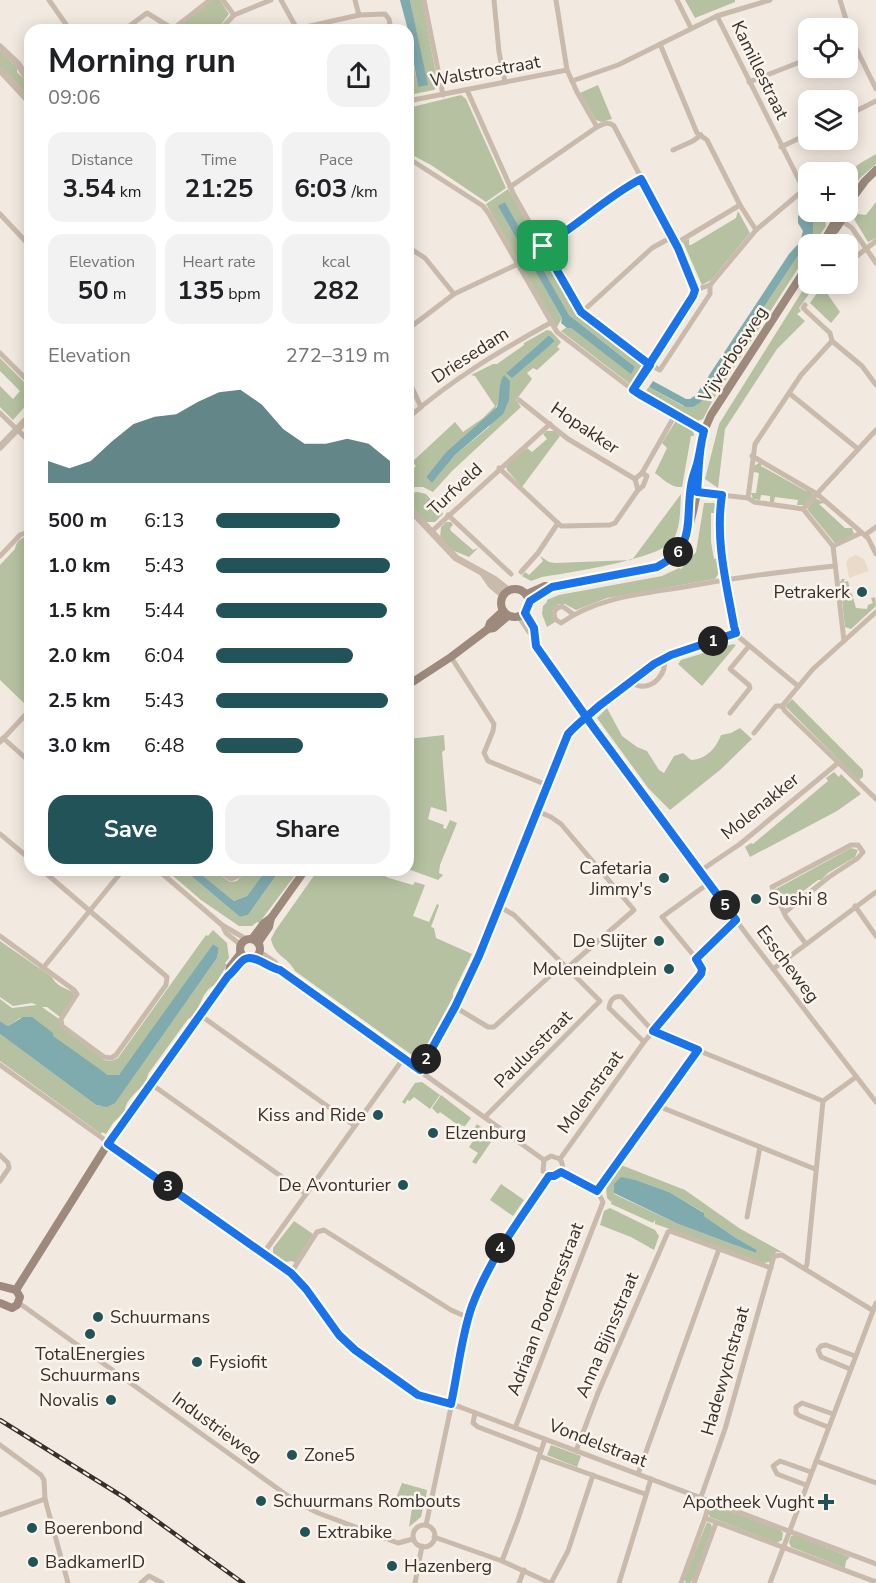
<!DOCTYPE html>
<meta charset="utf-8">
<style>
body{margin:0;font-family:"Nunito Sans",sans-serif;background:#f2f2f2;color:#202124;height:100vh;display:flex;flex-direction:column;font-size:22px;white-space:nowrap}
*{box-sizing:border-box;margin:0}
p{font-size:20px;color:#757577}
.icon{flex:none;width:33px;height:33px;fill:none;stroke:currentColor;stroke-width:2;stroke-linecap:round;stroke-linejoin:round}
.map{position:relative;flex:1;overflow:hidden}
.sheet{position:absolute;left:24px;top:24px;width:390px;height:852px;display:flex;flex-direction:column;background:#fff;border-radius:18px;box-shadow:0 3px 15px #0003}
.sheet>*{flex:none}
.fabs{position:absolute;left:798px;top:18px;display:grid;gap:12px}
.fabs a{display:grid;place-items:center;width:60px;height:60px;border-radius:12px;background:#fff;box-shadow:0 3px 15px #0003;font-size:30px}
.pin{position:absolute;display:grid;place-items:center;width:51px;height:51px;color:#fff;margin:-26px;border-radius:12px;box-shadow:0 3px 9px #0006}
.km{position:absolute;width:30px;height:30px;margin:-15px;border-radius:50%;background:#222;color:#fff;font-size:16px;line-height:30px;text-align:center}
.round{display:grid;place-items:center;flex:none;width:63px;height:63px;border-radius:18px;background:#f2f2f2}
.head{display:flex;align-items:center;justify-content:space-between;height:102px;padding:0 24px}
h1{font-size:33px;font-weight:700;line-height:45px}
.metrics{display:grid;grid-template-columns:repeat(3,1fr);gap:9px;height:102px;padding:6px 24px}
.metrics div{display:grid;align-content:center;border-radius:15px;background:#f2f2f2;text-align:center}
.metrics b{font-size:26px;font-weight:700}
.metrics small{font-size:16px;font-weight:400}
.metrics p{font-size:16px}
.chart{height:168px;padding:12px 24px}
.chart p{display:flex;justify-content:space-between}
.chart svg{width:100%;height:108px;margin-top:6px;fill:#225358;opacity:.7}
.action{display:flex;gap:12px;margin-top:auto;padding:12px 24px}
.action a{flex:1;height:69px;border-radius:18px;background:#225358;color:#fff;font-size:24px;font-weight:700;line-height:69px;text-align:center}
.action a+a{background:#f2f2f2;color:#202124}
ul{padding:0 24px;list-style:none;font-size:20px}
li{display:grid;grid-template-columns:96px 72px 1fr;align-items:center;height:45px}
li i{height:15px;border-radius:8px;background:#225358}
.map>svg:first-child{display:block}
</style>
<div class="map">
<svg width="876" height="1583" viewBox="0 0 876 1583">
<rect width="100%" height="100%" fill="#f2eae0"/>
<g fill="#b5c1a0" fill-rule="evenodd">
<path d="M212 0H220L229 14 217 30H179L177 28Z"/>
<path d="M410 0H422L438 85 434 90 414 94 408 91V36L418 87 427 84Z"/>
<path d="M685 0H735V2L695 18Z"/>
<path d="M0 50 13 64 17 65V72L30 85V100L29 96 10 76H7L0 66Z"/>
<path d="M598 85 612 119 601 122 596 120 580 93Z"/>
<path d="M461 95 466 99 506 188 486 202 431 165 414 156 408 150V108Z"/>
<path d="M876 154V164L860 178 848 195C847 168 854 167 876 154Z"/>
<path d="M508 189 577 311 645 365 635 382 630 384 561 331 567 327 571 328 631 373 635 367 569 315 505 202 499 207 562 318 557 327 556 326 486 204Z"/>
<path d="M876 202V238L868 242 851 214 855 209 858 214 866 215Z"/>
<path d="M738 211 750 233 711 280 702 285 683 242 689 239V245H691L736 218Z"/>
<path d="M818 212 824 214 826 226 814 244H808V253L714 398 703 419 695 422 644 393 649 387 683 406 701 402 813 233V218Z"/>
<path d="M808 282V284H816L799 308 801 311 797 314 805 321 777 349 725 429 718 488 705 479 719 424Z"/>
<path d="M822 286 840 312 831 323 810 303Z"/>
<path d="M547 330 551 331 561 342 557 347 560 349 537 370 533 368 527 373 532 379 516 400 521 407 452 471 433 492 423 487H408L412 482 410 472 416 466 412 462 455 422 463 432 483 418 495 406 475 376 471 375 493 364H497L524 345V343ZM549 335 555 341 530 361 506 373ZM510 381 489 427 455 455 432 483 426 477 446 452 495 409 501 397 500 383Z"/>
<path d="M0 358 30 388V401L13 420 0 407V386L13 399 20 391 0 371Z"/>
<path d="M677 419C684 423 694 426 694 436H691L682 487C671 488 663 479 655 473L667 448 662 443Z"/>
<path d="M546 431H556L560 436 522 487 507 470 506 466 527 448 532 452 547 439 543 434Z"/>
<path d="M759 463H761V466L806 491 808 489 813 495 804 505H797L798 500 775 497 774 502H770V496L761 495 760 500 753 499 751 493H756L759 473 754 472V466Z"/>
<path d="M418 492 426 494 442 512 443 514 435 522H426L408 502V493Z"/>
<path d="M681 494C680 509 681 527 673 540 661 559 567 573 542 577L531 581 522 576 525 572 529 575 543 561 540 556 549 562 555 563 632 560Z"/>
<path d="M815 498 825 503 819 504 845 528H852L854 534 836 543 834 542 807 509Z"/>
<path d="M704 503H714L717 507V513H711V542L714 559 719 558 721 570 715 579 607 598 576 610 565 604H559L552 611V616L555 622 547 627 542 614 543 606 547 602V600L559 595 662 576 679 568 681 569 696 552Z"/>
<path d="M446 522H451L453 525 450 528 451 531 473 550 478 548 469 557 452 550 440 538 441 527Z"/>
<path d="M25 537 30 539V699L25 704 0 680V565L15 549C16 543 19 539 25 537Z"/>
<path d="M842 579H846L844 580V582L848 581 850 589 848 592 852 594 856 608 867 609 868 605 873 603 871 598 875 597 876 606 851 629 845 627 840 582Z"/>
<path d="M733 644 736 645 702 686 678 664 681 660Z"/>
<path d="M792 699 863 770V777L859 780 785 706Z"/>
<path d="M607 708 622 736 637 747 647 751 659 770 664 773 674 756 683 753 691 760C707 759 716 748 721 735L731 733 740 728 752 739 720 770 670 810 649 789 597 718Z"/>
<path d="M444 735 445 750 442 752 447 812 431 807 428 819 444 825 443 828 446 829 450 820 457 823 440 865 439 873 443 875 438 880 408 869V739Z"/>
<path d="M834 772 839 777 841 774 861 794 837 811 750 857 745 847 751 843 753 844 822 786 828 781 826 778Z"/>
<path d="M851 848 858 850 855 857 828 873 821 880H818L794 898 793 903 785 906 776 889Z"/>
<path d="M166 870H184L240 917 248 915 280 870H299L259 923 257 922 252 926H239L201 900Z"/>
<path d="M196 870H213L230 882 237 881 247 870H266L247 896 234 901Z"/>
<path d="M318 870H370L389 878 413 885 415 882 425 885 413 916 429 922 437 904 439 905 431 927 434 928 436 938 472 954 453 993V997L421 1056 416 1058 295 971C287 956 275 957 271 939L275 931Z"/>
<path d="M213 930 227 943 229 958 225 963 227 965 215 985C200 991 201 1013 188 1019L148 1074C147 1088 126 1095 125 1111L113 1123 106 1134 102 1132 101 1134 0 1061V1034L96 1105 101 1106 115 1102 217 958 219 948 213 944 122 1073 116 1076 108 1075 20 1018 8 1026 0 1021V999L12 1008 37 1005 32 1003 13 1006 0 997V941L52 977C55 985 66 989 73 992L74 996 60 1017 47 1007H42L59 1019V1022L104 1060 111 1061 118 1058 206 935 208 936Z"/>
<path d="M422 1082 440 1095 430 1109 414 1097 410 1101 407 1100 405 1104 402 1102 415 1083Z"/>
<path d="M441 1095 471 1118 465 1126 458 1125 440 1112 438 1114 432 1108Z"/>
<path d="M477 1124 489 1133 487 1139 491 1142 476 1164 472 1162 478 1153 469 1147 473 1141 468 1137Z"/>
<path d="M621 1165 685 1190 739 1228 782 1252H776L770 1262 763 1263 670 1229 655 1224V1220L653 1223 611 1204 612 1200 611 1202 607 1198 606 1187ZM621 1178 636 1180 669 1192 703 1212 704 1216 736 1238 757 1250 756 1253 678 1224 614 1194Z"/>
<path d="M501 1184 524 1200 513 1216 490 1200Z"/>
<path d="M610 1208 655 1230 659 1236 654 1250 631 1237 600 1225 604 1211Z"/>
<path d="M294 1221 313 1234 295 1263 292 1261 286 1262 273 1253V1248Z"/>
<path d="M551 1445 581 1456 577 1467 547 1455Z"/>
<path d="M402 1483 427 1490 426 1497H423L424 1503 421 1517 409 1527 413 1502 396 1498Z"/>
<path d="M712 1507H718L780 1530 783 1533 782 1540 777 1543 710 1517 708 1513Z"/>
<path d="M707 1522 711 1524 712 1528 694 1578 690 1583H686L684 1579Z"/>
<path d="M795 1535 850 1557 846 1561 845 1568 791 1547 789 1542 791 1536Z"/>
</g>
<path fill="#e9dbc8" d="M856 555 864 559 869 571 849 578 846 563 849 558Z"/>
<g fill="#80abae">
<path d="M400 0H410L428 85 418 87 408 30Z"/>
<path d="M505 202 569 315 635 367 631 374 571 328H567L561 323 562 318 498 206Z"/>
<path d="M808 207V212H818L813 218V233L701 402 693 407H686L649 387 653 381 686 399H690L696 395 789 254 800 242 803 231 798 223V216Z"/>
<path d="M549 335 555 341 512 378 506 373Z"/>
<path d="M504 375 510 381 509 400 503 414 455 455 432 483 426 477 446 452 497 407C501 396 497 385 504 375Z"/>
<path d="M184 870H196L234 901 247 896 266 870H280L248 915 240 917Z"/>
<path d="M213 944 219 948 217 958 115 1103 107 1107 96 1105 0 1034V1021L8 1026 23 1017H32L53 1033V1036L108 1075H119Z"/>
<path d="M621 1177 636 1180 669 1192 704 1213V1216L736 1238 757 1250 756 1253 678 1224 614 1193V1184Z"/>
</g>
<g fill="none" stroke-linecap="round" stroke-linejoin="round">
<g stroke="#cabaac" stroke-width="5">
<path d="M49 0 70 30"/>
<path d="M281 0 297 29 359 15 385 14 389 19 391 30"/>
<path d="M355 0 359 15"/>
<path d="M424 0 443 95"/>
<path d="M494 0 499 52 505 82"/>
<path d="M556 0 567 70 577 92 597 127C603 124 608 121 614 126L678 248 695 290"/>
<path d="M677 0 691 28"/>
<path d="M840 0 853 42 876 89"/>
<path d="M234 15 271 0"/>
<path d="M717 16 800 182 802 190 800 193 808 199"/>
<path d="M124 30 147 13 173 29 210 0"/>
<path d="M220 30 234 15 223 0"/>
<path d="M660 44 697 133 707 140 740 205 756 230"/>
<path d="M572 81 618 65 717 16 770 0"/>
<path d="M749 82 808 59"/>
<path d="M467 90 514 195 581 313 650 365 660 370 710 294V285"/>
<path d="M408 101 567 70"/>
<path d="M848 115 876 101"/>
<path d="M781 147 808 134"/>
<path d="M673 150 693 141 701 135"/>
<path d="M408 158 483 206 489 214 557 332 633 390 704 431"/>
<path d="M510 187 597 127"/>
<path d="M829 212 852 228 876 263"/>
<path d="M0 214 30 246"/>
<path d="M675 244 740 205"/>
<path d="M543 246C577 226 606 197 641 179"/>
<path d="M408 247 425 258 454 294"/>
<path d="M848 263 876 241"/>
<path d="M805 305 803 308 830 333 832 341"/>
<path d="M581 313 652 248 672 237"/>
<path d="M408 329 454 294 518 264"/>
<path d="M832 341 862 366 876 385"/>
<path d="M0 353 30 383"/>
<path d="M408 379 421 407"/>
<path d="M633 390 693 296 695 290 710 285 756 230 800 193"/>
<path d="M789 393 858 449"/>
<path d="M519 400 568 439 635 479"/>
<path d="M0 413 30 442"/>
<path d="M408 418C451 380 501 350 552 322"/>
<path d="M752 456 817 494 868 538 876 554"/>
<path d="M499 468 561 526 610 525 615 523 638 490 635 479 642 473 675 415"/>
<path d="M638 490 643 486 647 476 642 473"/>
<path d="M694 492 748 498 754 502 803 509 833 546 844 641"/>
<path d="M722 495 719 524V543L733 626 740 638 798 686"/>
<path d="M748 498 755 444 801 375 832 341"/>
<path d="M803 509 876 430"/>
<path d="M448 515 511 574"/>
<path d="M431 532 550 424"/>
<path d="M865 535 876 527"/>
<path d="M833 546 861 533"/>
<path d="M0 556 20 535 25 533 30 535"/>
<path d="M521 572 538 553 558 523"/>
<path d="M525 613 534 628 536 647 594 728 750 939 876 1102"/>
<path d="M573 614 562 606 556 609 554 613 555 619 561 623C598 597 641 594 684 587 734 578 784 571 835 566"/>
<path d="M519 617 529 632 535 636"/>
<path d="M451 657 494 724 493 731 484 753 488 761 547 785"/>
<path d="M630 682C632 683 638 686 640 686 655 688 667 672 664 659"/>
<path d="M782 706 785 711 876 799"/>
<path d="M730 713 750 688 749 685 730 669 749 646"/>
<path d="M754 733 776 706H782L813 669 876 612"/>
<path d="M3 738 30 762"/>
<path d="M0 742 30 710"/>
<path d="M537 811 551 817 561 824 634 910 567 968"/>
<path d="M0 834 30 859"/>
<path d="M158 870 222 925 246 939"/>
<path d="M217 870 231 879 238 876 244 870"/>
<path d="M700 871 740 844 838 763"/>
<path d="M855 906 876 936"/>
<path d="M784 913 829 877 858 858 863 852 858 845H851L772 887 786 917 806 944"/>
<path d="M222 925 226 933 241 945"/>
<path d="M0 936 74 990 77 994 61 1019 62 1026 104 1057 111 1058 116 1055 166 985 167 977 42 870"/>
<path d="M259 951 275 962 280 971 544 1160"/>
<path d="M255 957 271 968 280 971"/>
<path d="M696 959 736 920"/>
<path d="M43 968 123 870"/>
<path d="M773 969 876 892"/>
<path d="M455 1007 488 1027H494L563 964"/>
<path d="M200 1015 355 1126"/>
<path d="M644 1042 609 1008C610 1000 614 995 622 997L651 1029 660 1035 823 1101"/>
<path d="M0 1065 291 1273 306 1289 339 1335 355 1350 418 1395 460 1407 876 1564"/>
<path d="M420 1070 455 1007 479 955 568 734 599 706 654 664 671 655 736 633"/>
<path d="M151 1084 306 1194"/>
<path d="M823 1101 856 1077"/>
<path d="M658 1106 815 1169"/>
<path d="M485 1117 600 1001 514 915 500 907"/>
<path d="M0 1155 8 1163 9 1168 0 1181"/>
<path d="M560 1159 644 1042 701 974 702 969 700 963 662 917 709 883"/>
<path d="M549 1176 543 1171 544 1160 551 1156 560 1159"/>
<path d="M549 1176C560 1177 566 1168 560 1159"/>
<path d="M597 1190 698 1050"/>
<path d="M747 1217 760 1147"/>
<path d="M263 1254 403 1059"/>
<path d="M805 1269 807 1264 823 1101"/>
<path d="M291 1273 317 1232 324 1230 451 1310 469 1318"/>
<path d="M19 1303 295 1501 318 1513 398 1543 413 1539"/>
<path d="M850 1369 821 1357 818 1350 821 1346 826 1345 855 1356"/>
<path d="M475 1413 473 1423 478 1427 541 1451"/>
<path d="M828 1427 800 1416 796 1413V1407L802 1403 833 1414"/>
<path d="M515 1428 603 1202 597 1190 561 1172"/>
<path d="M0 1445 41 1475 44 1480 45 1499 68 1583"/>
<path d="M576 1451 598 1393 668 1232 670 1231 771 1268"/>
<path d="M539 1456 645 1494"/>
<path d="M816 1461 876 1483"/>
<path d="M638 1474 719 1249"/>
<path d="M806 1485 777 1474 773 1466 780 1461 811 1472"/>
<path d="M701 1497 725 1429 774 1256 782 1255 872 1310"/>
<path d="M710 1501 705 1518 876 1582"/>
<path d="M0 1515 45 1499"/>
<path d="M426 1525 472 1308 495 1257 549 1176"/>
<circle cx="424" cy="1536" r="11"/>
<path d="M434 1537 502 1561 550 1583"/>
<path d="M502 1561 518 1519 545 1439"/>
<path d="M141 1583 149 1576 162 1583"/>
<path d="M415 1583 422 1546"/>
<path d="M519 1583 524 1570"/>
<path d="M551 1583 568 1551 593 1475"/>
<path d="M619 1583 651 1479"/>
<path d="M681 1583 705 1518"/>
<path d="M694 1583 716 1523"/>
<path d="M770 1583 876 1303"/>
</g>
<g stroke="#cabaac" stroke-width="7">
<path d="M0 47 18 64 30 83"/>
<path d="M0 70 30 102"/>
<path d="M0 447 30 416"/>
<path d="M408 507 456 558 494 579 508 590"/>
<path d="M484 575 491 585 503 595"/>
</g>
<g stroke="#9e8a7d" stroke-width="8">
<path d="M848 204 865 181 876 170"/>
<path d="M829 234 835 230 847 212"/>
<path d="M822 244 841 212"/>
<path d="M690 519 688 513 691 485 704 431 711 415 808 265"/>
<circle cx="515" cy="603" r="14"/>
<path d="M527 594 545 586 552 587 657 567C666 563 674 558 679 549 689 536 702 483 697 467"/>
<path d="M529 601 552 587"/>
<path d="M488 629 490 623 503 611"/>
<path d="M408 685 451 657 488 629 494 628 508 616"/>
<path d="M252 939 264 923 271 918 305 870"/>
<circle cx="250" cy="949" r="10"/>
<path d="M258 943 269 927 271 918"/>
<path d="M228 976 246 958"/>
<path d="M0 1286 16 1290 20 1297 17 1305 12 1308 0 1303"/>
<path d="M16 1290 114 1134 228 976 230 967 241 953"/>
</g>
<defs>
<path id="rail" d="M0 1420 125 1498 243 1583"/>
</defs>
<use href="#rail" stroke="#382f2b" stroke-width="4.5"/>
<use href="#rail" stroke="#faf4ec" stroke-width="2" stroke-dasharray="7" stroke-linecap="butt"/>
</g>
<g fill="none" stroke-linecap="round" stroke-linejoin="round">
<defs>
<path id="route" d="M543 246 581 312 650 365 633 390 704 431C698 452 699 471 697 492L722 495C715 539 726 582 734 626L736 633 671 655 654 664 599 706C589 715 577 724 568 734L479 956 455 1007 420 1070 280 970C269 968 254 954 245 959 239 962 234 972 228 976L108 1144 291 1273 306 1289 339 1335 355 1350 418 1395 451 1404C458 1372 461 1337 472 1306 490 1258 521 1218 549 1176H554L561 1172 597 1191 698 1050 653 1031 701 974 702 969 696 959 736 920 594 728 536 646 534 628 525 613 530 601 552 587 657 567C697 546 685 523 691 486 692 478 695 471 697 464 700 453 701 442 704 431L639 394 633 390 693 296 695 290 678 248 641 179C606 197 578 226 543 246"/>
</defs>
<use href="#route" stroke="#fff" stroke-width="12"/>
<use href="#route" stroke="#1a73e8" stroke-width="8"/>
</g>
<g fill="#225358" stroke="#faf4ec" stroke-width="2">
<circle cx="862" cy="592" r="6"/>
<circle cx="664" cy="878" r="6"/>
<circle cx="756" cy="899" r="6"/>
<circle cx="659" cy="941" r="6"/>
<circle cx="669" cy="969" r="6"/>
<circle cx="378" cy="1115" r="6"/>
<circle cx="433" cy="1133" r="6"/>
<circle cx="403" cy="1185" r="6"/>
<circle cx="98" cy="1317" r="6"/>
<circle cx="90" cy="1334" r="6"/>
<circle cx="197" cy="1362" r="6"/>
<circle cx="111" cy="1400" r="6"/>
<circle cx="292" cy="1455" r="6"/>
<circle cx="261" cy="1501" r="6"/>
<path d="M823 1493h6v6h6v6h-6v6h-6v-6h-6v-6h6z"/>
<circle cx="32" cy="1528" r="6"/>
<circle cx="305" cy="1532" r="6"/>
<circle cx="33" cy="1562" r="6"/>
<circle cx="392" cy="1566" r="6"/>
</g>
<g text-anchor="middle" stroke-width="5" stroke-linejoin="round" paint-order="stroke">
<g font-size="18" fill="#382f2b" stroke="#faf4ec">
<text transform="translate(760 70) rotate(64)" y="6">Kamillestraat</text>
<text transform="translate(485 71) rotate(-10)" y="6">Walstrostraat</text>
<text transform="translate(733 354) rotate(-57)" y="6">Vijverbosweg</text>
<text transform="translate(470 355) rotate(-33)" y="6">Driesedam</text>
<text transform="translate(585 428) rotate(34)" y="6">Hopakker</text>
<text transform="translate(455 489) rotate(-43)" y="6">Turfveld</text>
<text transform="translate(760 806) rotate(-39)" y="6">Molenakker</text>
<text transform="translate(788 964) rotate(53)" y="6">Esscheweg</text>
<text transform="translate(533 1049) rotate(-45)" y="6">Paulusstraat</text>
<text transform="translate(590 1092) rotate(-54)" y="6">Molenstraat</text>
<text transform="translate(545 1309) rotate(-69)" y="6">Adriaan Poortersstraat</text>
<text transform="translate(607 1335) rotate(-67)" y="6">Anna Bijnsstraat</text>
<text transform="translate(725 1371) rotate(-74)" y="6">Hadewychstraat</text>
<text transform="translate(217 1427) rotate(36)" y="6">Industrieweg</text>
<text transform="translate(598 1443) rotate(21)" y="6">Vondelstraat</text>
</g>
<g font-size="18" fill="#382f2b" stroke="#faf4ec" text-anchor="start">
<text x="850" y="598" text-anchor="end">Petrakerk</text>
<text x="652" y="874" text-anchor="end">Cafetaria<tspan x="652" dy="21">Jimmy's</tspan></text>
<text x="768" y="905">Sushi 8</text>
<text x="647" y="947" text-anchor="end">De Slijter</text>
<text x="657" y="975" text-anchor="end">Moleneindplein</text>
<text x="366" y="1121" text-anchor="end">Kiss and Ride</text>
<text x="445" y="1139">Elzenburg</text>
<text x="391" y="1191" text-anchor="end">De Avonturier</text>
<text x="110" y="1323">Schuurmans</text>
<text x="90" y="1360" text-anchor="middle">TotalEnergies<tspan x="90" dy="21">Schuurmans</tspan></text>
<text x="209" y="1368">Fysiofit</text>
<text x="99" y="1406" text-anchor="end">Novalis</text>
<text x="304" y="1461">Zone5</text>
<text x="273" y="1507">Schuurmans Rombouts</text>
<text x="814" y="1508" text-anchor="end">Apotheek Vught</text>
<text x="44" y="1534">Boerenbond</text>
<text x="317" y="1538">Extrabike</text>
<text x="45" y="1568">BadkamerID</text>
<text x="404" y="1572">Hazenberg</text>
</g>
</g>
</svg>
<div class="fabs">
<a><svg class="icon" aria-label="locate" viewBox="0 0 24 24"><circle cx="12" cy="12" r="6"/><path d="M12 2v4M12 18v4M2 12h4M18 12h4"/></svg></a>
<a><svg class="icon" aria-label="layers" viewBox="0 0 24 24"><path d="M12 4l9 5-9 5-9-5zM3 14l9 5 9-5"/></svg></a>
<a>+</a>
<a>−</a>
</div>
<div class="pin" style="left:543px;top:246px;background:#1e9e55"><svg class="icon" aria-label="arrive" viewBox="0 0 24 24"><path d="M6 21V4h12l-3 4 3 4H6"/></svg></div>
<b class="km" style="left:713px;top:641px">1</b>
<b class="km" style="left:426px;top:1059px">2</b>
<b class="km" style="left:168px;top:1186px">3</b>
<b class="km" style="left:500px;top:1248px">4</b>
<b class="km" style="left:725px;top:905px">5</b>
<b class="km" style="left:678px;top:552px">6</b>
<section class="sheet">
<div class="head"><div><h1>Morning run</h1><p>09:06</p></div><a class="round"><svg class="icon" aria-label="share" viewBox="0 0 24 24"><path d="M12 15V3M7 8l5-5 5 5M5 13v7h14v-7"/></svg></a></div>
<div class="metrics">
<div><p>Distance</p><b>3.54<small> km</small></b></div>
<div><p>Time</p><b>21:25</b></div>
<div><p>Pace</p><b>6:03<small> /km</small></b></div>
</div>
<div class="metrics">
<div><p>Elevation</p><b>50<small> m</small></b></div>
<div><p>Heart rate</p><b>135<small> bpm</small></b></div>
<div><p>kcal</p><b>282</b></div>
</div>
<div class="chart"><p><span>Elevation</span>272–319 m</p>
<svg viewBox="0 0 160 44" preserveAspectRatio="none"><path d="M0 44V35L10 38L20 35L30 27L40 20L50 17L60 16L70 11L80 7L90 6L100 12L110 22L120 28L130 28L140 26L150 28L160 35V44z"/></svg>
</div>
<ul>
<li><b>500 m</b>6:13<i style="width:71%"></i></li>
<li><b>1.0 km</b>5:43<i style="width:100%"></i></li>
<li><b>1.5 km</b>5:44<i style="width:98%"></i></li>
<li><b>2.0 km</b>6:04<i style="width:79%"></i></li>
<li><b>2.5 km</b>5:43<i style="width:99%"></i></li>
<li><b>3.0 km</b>6:48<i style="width:50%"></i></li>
</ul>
<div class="action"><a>Save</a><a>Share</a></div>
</section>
</div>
